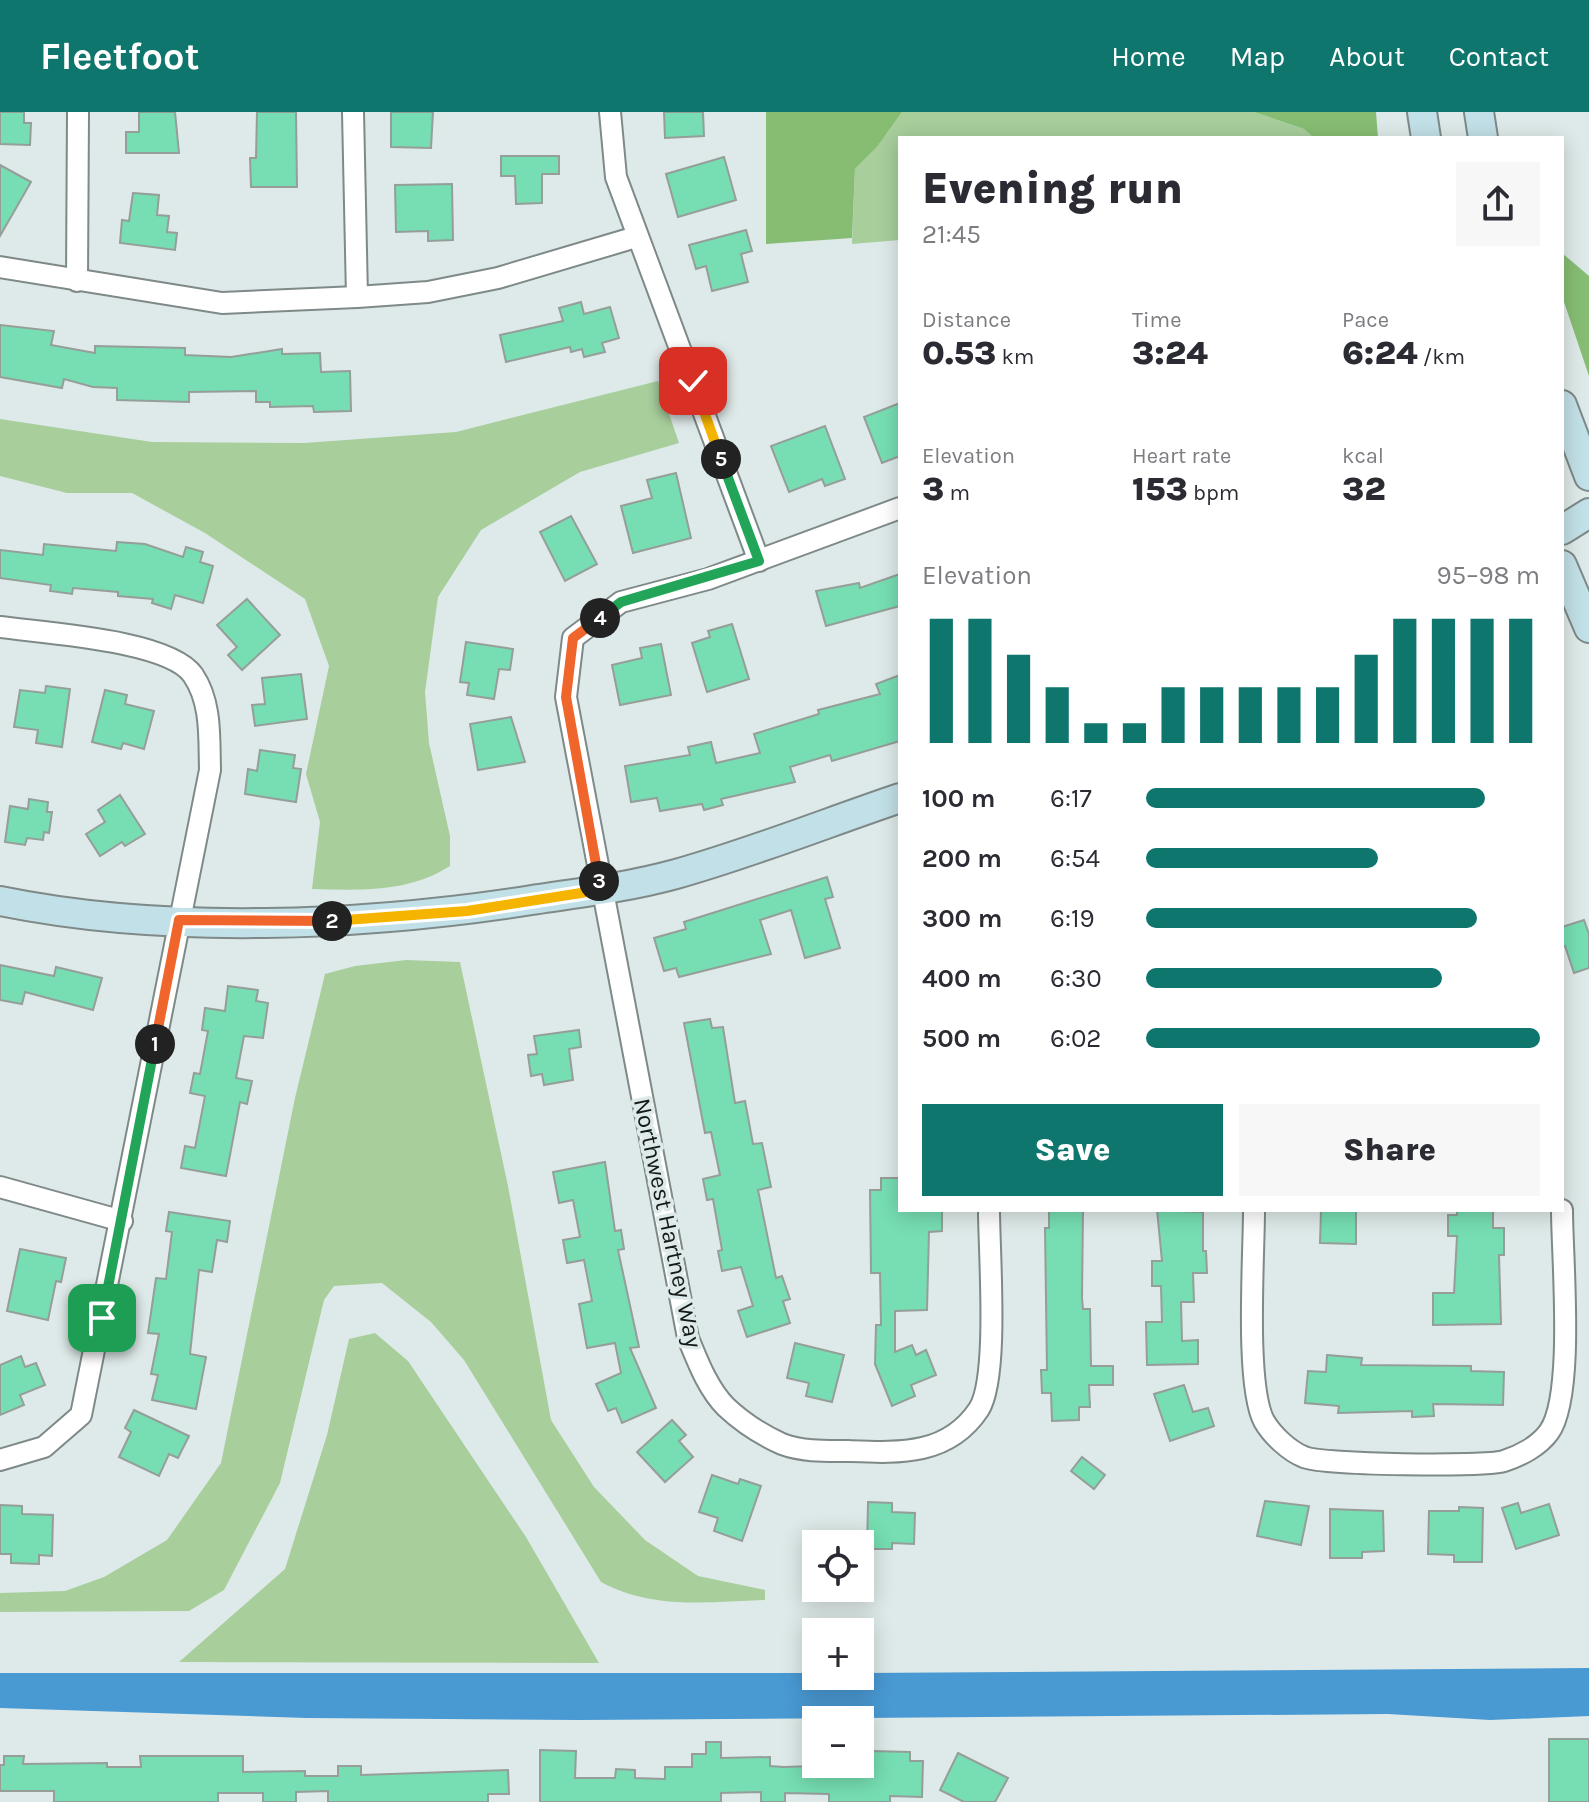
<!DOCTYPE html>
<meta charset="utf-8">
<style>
body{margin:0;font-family:Karla,sans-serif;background:#f7f7f7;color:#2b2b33;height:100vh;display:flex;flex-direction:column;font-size:30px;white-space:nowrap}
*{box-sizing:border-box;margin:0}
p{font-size:26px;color:#7c7c81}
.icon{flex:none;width:44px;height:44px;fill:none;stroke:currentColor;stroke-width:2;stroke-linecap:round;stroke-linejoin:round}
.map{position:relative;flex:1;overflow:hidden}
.sheet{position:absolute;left:898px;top:24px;width:666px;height:1076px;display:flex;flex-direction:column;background:#fff;border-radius:0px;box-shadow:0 4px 20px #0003}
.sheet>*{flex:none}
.buttons{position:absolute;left:802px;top:1418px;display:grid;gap:16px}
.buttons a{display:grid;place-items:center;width:72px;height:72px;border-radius:0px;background:#fff;box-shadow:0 4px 20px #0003;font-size:40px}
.pin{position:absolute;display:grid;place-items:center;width:68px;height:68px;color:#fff;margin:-34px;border-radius:16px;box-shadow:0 4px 12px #0006}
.km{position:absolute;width:40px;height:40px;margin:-20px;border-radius:50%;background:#222;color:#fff;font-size:22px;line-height:40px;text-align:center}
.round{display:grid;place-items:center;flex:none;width:84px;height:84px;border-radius:0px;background:#f7f7f7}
.head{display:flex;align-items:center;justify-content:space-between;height:136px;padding:0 24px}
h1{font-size:44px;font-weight:800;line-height:60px}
.stats{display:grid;grid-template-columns:repeat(3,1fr);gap:12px;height:136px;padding:8px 24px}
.stats div{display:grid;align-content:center}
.stats b{font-size:34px;font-weight:800}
.stats small{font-size:22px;font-weight:400}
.stats p{font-size:22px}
.chart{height:224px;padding:16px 24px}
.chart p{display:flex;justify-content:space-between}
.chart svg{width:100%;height:144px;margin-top:8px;stroke:#0f766e;stroke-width:6}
.button{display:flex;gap:16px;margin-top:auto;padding:16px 24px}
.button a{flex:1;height:92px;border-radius:0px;background:#0f766e;color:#fff;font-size:32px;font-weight:800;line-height:92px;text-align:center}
.button a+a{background:#f7f7f7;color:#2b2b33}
ul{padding:0 24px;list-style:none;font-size:26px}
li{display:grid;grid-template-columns:128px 96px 1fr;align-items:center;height:60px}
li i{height:20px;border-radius:10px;background:#0f766e}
header{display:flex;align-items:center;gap:48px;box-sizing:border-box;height:112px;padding:0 40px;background:#0f766e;color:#fff}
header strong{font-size:38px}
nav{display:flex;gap:44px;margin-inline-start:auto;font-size:28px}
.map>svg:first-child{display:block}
</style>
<header>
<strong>Fleetfoot</strong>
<nav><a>Home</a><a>Map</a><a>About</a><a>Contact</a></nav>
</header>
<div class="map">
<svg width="1589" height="1690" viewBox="0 0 1589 1690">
<rect width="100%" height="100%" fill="#deeae9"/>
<g fill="#a8ce9c">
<path d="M902 0H1254L1304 17 1314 26H900V128L852 132 855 57 877 35Z"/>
<path d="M658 269 679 331 580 360 481 418 438 485 425 580 429 631 450 724V754C408 781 360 778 312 777L320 710 306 662 329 554 305 487 205 421 132 381H67L0 364V307L152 330 304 331 456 320Z"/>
<path d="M406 848 460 850 508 1074 551 1308 594 1375 645 1428 698 1464 765 1478V1488C708 1490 653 1498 601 1470L464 1248 431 1210 382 1171 334 1174 324 1188 280 1371 224 1478 189 1499 0 1500V1481L65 1479 104 1465 167 1428 221 1351 295 986 325 862 355 854Z"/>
<path d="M375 1221 408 1249 526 1425 599 1551 179 1550 285 1457 327 1323 349 1227Z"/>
</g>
<g fill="#86bd73">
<path d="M766 0H902L877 35 855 57 852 126 766 132Z"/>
<path d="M1254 0H1376L1378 26H1314L1304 17Z"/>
<path d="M1562 141 1589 164V264L1562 184Z"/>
</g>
<path fill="#4999d3" d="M1589 1556V1604L1490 1608 1388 1602 579 1608 306 1606 0 1596V1561H816V1564H860V1561Z"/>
<g fill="#76deb2" stroke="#959e99" stroke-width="2">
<path d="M0 0H24V11H31L30 33 0 32Z"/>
<path d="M139 0H175L179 41H126V20H139Z"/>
<path d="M257 0H296L297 75H251L250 46H256Z"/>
<path d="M391 0H433L431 36 391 35Z"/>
<path d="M664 0H703L704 24 665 26Z"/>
<path d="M501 44H559V62H542V91L516 92 515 64H501Z"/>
<path d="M724 45 736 88 678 105 666 62Z"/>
<path d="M0 53 31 70 0 124Z"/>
<path d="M452 72 453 128 428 129V119L396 120 395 73Z"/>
<path d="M133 81 159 83 157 103 169 104 167 120 177 121 175 138 120 131 122 108 129 109Z"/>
<path d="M746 118 752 139 741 142 748 170 712 179 706 154 696 157 689 133Z"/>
<path d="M581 190 584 202 610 195 619 226 602 231 605 240 584 245 582 237 571 240 570 235 506 250 500 223 563 209 559 196Z"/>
<path d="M0 213 54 219 51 233 95 241V234L185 236V243L231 245 282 237V242L320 241 321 260 350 259 351 299 314 300 313 294 270 295V290H256V279L189 280V290L117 288V276L93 275 64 267 62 276 0 265Z"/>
<path d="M900 291V344L882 351 864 305Z"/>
<path d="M825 314 845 367 825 374 822 367 789 380 771 334Z"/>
<path d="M676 361 691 426 633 441 621 394 652 386 647 368Z"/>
<path d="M571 404 597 452 565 469 540 420Z"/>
<path d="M117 430 145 432 183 445 186 435 203 440 200 450 213 454 203 491 175 483 171 497 152 491 153 487 118 484V480L73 476 72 482 50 479 51 473 0 466V438L43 443 44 432 116 439Z"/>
<path d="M900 462V494L826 514 816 479 859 471 860 476Z"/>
<path d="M247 487 280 523 242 558 228 543 237 535 217 513Z"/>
<path d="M732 512 749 567 707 580 692 531 710 525 708 519Z"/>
<path d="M466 530 513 537 510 558 499 557 494 587 467 583 469 571 460 570Z"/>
<path d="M661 532 671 583 620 593 612 553 642 546 640 536Z"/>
<path d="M301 562 307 607 255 614 252 593 265 592 262 566Z"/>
<path d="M900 563V629L832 649 830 643 790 655 795 670 721 687 723 693 704 698 702 692 660 699 657 686 631 690 625 654 690 643 688 635 711 630 716 651 760 641 754 622 819 602 818 598 880 582 876 572Z"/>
<path d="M46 574 70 577 62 635 36 631 38 618 14 615 20 578 45 581Z"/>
<path d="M105 578 127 583 125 592 154 599 144 637 123 631 121 637 92 630Z"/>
<path d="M511 605 525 650 478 658 470 612Z"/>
<path d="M260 638 295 643 293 656 301 657 296 690 245 682 248 657 257 659Z"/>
<path d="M120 683 145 722 125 734 122 730 100 744 86 722 105 710 98 698Z"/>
<path d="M29 687 48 690 47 700H52L49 721 44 720 43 728 27 726 25 733 5 730 10 694 28 697Z"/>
<path d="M827 765 833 785 825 787 840 836 805 846 791 798 760 808 771 842 679 865 676 856 664 859 654 826 686 817 684 810Z"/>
<path d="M1584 808 1589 822V856L1574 861 1565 834 1562 835V815Z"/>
<path d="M0 853 54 864 56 855 102 866 93 898 25 880 22 892 0 888Z"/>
<path d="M228 874 258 878 256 889 268 891 263 926 244 924 236 966 252 969 247 992 240 990 226 1064 181 1056 185 1034 195 1036 205 984 190 981 194 961 200 962 208 919 202 918 205 896 225 899Z"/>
<path d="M710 907 712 916 723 915 735 991 745 989 753 1032 762 1031 771 1075 758 1078 776 1166 782 1164 790 1187 783 1189 790 1211 747 1225 738 1199 753 1194 741 1155 722 1159 718 1139 722 1138 713 1087 707 1088 703 1067 720 1063 711 1020 705 1021 684 911Z"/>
<path d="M579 918 581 935 569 937 573 968 544 973 542 962 531 964 528 943 537 942 534 924Z"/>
<path d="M605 1050 615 1119 621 1118 624 1137 618 1138 639 1235 630 1236 656 1296 622 1311 616 1296 608 1299 596 1272 621 1261 615 1231 587 1236 579 1192 592 1189 584 1148 567 1151 563 1128 580 1125 573 1088 559 1091 553 1060Z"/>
<path d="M881 1066H900V1098H942V1119L929 1120 927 1198 895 1199V1240L912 1233 916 1243 926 1238 936 1263 911 1273 915 1284 892 1294 875 1252 876 1213H881L880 1161H871L870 1078H881Z"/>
<path d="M1049 1098H1083L1082 1186 1083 1197H1090L1091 1254H1113V1273H1089L1090 1295H1079V1308L1052 1309 1051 1281H1042L1041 1258H1047L1045 1116H1049Z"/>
<path d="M1157 1098 1203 1100V1139H1206L1207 1161H1193L1194 1190H1181L1182 1229 1198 1228V1252L1147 1253 1146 1210H1162L1161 1174H1152V1149H1162Z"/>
<path d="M1321 1098H1356V1132L1320 1131Z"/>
<path d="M1457 1098H1493V1116H1504V1143H1499L1501 1212 1433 1213V1181H1454L1457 1124H1448V1103H1457Z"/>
<path d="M169 1100 230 1109 227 1130 217 1128 212 1160 199 1158 190 1242 206 1245 196 1297 152 1288 158 1263 151 1262 159 1222 148 1221 156 1166 166 1167 172 1120 166 1119Z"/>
<path d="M20 1137 66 1146 61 1170 56 1169 48 1208 7 1199Z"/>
<path d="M795 1231 844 1243 832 1290 806 1284 809 1271 787 1266Z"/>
<path d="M1327 1243 1362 1246 1361 1253 1471 1254V1259L1504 1260 1503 1293 1433 1292 1434 1304 1412 1305V1299L1338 1301 1339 1294 1305 1291 1308 1259 1326 1260Z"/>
<path d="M21 1244 25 1255 36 1251 45 1273 20 1283 24 1293 0 1303V1253Z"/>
<path d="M1184 1273 1193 1300 1208 1296 1214 1314 1170 1329 1154 1282Z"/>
<path d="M134 1298 189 1324 178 1346 169 1342 159 1364 119 1345 131 1320 125 1316Z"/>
<path d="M672 1308 686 1323 679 1329 693 1345 665 1370 637 1340Z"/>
<path d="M1082 1345 1105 1363 1094 1377 1071 1359Z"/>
<path d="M712 1363 738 1372 740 1367 761 1374 742 1429 714 1419 718 1406 699 1400Z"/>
<path d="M1265 1389 1309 1394 1301 1433 1257 1424Z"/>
<path d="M868 1390 892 1391V1400L915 1401 914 1432 892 1431V1437H867Z"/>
<path d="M1518 1391 1521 1401 1549 1392 1559 1423 1516 1437 1502 1396Z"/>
<path d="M0 1393 22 1394V1402L53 1403 52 1444 39 1443V1452L11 1451V1442H0Z"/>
<path d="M1459 1395 1483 1396 1482 1450H1454V1443L1428 1442 1429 1399H1459Z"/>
<path d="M1330 1397 1383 1399 1384 1439 1362 1440V1446H1330Z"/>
<rect x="1549" y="1627" width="40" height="63"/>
<path d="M706 1630H721V1646L770 1645V1654L784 1655 872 1652V1639L910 1640V1649H923L922 1685 890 1684V1690H829V1682L785 1681V1690H761V1680L721 1681V1690H540V1638L576 1639 575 1666H615L616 1657 635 1658V1666L665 1667V1655H692V1642H706Z"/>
<path d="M958 1641 1008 1666 995 1690H964L940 1678Z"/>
<path d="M4 1644H24L23 1652 107 1651V1655H141L140 1644H243V1660L305 1659V1664H338V1654H361V1663L508 1658 509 1682H488V1690H328V1679L296 1680V1690H263V1681H218V1690H54V1679H0V1653H4Z"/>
</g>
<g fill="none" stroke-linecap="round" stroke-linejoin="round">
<defs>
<g id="street">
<path d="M353 0 357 185"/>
<path d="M610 0 616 65 759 449"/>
<path d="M0 155 222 191 357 185 428 180 498 166 636 125"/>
<path d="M77 169 78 0"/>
<path d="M900 396 708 467 621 490 573 526 566 585 688 1226C698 1250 708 1277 726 1295 742 1310 762 1323 782 1332 803 1340 827 1339 848 1339 899 1341 948 1344 979 1297 999 1265 989 1141 989 1098"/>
<path d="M0 515C43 521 169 528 193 563 212 591 209 626 210 658L81 1303 44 1335 0 1348"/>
<path d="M0 1075 122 1109"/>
<path d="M1254 1098C1254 1144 1245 1273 1264 1309 1272 1323 1289 1339 1304 1345 1322 1353 1485 1355 1504 1349 1520 1344 1539 1334 1549 1320 1575 1284 1562 1146 1562 1098"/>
</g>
<g id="secondary">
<path d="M1422 0 1426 26"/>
<path d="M1479 0 1483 26"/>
<path d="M1562 293 1589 364"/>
<path d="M1562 418 1589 401"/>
<path d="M1562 453 1589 516"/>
<path d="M0 789C166 823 365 814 532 788 580 781 629 775 676 762 751 741 826 711 900 686"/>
</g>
</defs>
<use href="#street" stroke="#7e8988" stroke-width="24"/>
<use href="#secondary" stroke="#7e8988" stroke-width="32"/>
<use href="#street" stroke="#fff" stroke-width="20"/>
<use href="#secondary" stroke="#c2e0e7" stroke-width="28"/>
</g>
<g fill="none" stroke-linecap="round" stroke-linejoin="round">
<defs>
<path id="split-1" d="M102 1206 155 932"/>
<path id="split-2" d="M155 932 179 808 332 809"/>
<path id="split-3" d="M332 809 467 799 600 778 599 769"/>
<path id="split-4" d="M599 769 566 585 573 526 600 506"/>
<path id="split-5" d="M600 506 621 490 759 449 721 347"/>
<path id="split-6" d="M693 269 721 347"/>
</defs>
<use href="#split-1" stroke="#fff" stroke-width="16"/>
<use href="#split-2" stroke="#fff" stroke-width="16"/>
<use href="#split-3" stroke="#fff" stroke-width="16"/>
<use href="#split-4" stroke="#fff" stroke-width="16"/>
<use href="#split-5" stroke="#fff" stroke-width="16"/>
<use href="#split-6" stroke="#fff" stroke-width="16"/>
<use href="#split-1" stroke="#22a559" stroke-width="10"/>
<use href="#split-2" stroke="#f0652b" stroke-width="10"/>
<use href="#split-3" stroke="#f5b400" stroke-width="10"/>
<use href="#split-4" stroke="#f0652b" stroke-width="10"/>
<use href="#split-5" stroke="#22a559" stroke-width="10"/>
<use href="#split-6" stroke="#f5b400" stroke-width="10"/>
</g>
<g text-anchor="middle" stroke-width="7" stroke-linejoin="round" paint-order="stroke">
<g font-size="24" fill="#151a19" stroke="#deeae9">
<text transform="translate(668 1111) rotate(78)" y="8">Northwest Hartney Way</text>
</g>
</g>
</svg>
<div class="buttons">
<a><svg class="icon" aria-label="locate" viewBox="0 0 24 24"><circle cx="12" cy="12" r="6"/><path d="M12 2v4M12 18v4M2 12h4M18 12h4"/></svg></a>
<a>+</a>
<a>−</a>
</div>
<div class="pin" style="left:102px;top:1206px;background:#1e9e55"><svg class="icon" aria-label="arrive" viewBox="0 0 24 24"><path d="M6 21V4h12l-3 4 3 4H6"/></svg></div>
<div class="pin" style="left:693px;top:269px;background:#d93025"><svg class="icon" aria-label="check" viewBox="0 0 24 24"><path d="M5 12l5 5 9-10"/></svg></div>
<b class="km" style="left:155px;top:932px">1</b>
<b class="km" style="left:332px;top:809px">2</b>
<b class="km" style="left:599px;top:769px">3</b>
<b class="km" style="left:600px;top:506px">4</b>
<b class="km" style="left:721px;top:347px">5</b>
<section class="sheet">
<div class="head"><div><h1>Evening run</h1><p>21:45</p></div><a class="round"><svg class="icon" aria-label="share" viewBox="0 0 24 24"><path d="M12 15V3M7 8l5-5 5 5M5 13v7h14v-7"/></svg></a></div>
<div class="stats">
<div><p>Distance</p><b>0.53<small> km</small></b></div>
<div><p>Time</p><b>3:24</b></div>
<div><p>Pace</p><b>6:24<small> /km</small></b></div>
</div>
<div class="stats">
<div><p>Elevation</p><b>3<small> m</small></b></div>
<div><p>Heart rate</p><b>153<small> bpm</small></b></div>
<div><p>kcal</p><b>32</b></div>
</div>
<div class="chart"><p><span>Elevation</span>95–98 m</p>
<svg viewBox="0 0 160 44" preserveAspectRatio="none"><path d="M5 44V6M15 44V6M25 44V17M35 44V27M45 44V38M55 44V38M65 44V27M75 44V27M85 44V27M95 44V27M105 44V27M115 44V17M125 44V6M135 44V6M145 44V6M155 44V6"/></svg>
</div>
<ul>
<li><b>100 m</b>6:17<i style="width:86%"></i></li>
<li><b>200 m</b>6:54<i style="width:59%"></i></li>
<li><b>300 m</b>6:19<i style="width:84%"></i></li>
<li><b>400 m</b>6:30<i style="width:75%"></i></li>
<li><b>500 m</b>6:02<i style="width:100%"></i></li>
</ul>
<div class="button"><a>Save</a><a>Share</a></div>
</section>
</div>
